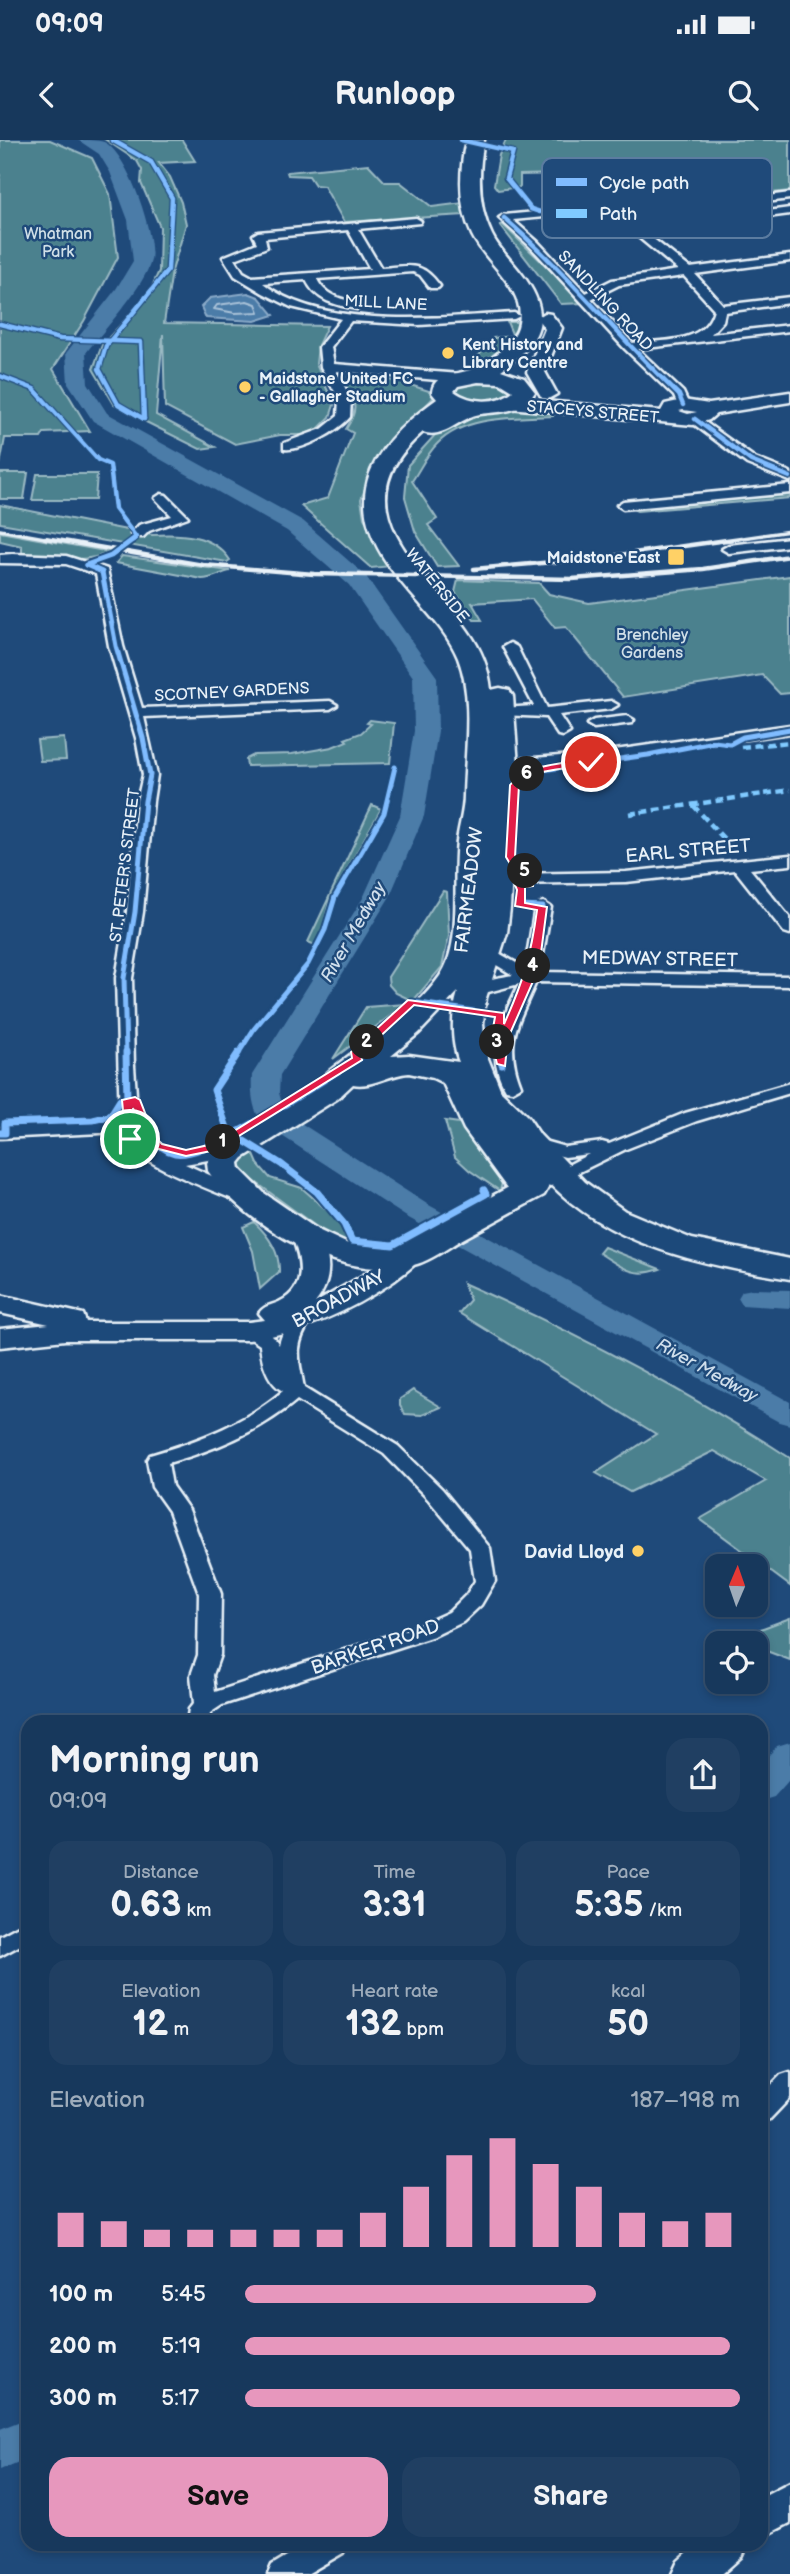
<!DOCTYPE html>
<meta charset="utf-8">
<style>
body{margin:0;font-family:"Balsamiq Sans",sans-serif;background:#203f62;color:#f1f3f6;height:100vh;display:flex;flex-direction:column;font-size:26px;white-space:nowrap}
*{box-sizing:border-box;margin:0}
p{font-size:23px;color:#9eacbb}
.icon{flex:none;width:38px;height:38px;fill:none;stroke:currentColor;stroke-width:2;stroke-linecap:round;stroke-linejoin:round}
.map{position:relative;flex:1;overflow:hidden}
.details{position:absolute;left:21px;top:1575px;width:747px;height:836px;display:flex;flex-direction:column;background:#17385c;border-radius:21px;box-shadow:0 4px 10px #0003,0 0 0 2px #365272}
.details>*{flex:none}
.needle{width:46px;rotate:2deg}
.fabs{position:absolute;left:705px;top:1414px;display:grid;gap:14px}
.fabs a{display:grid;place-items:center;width:63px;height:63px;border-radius:14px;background:#17385c;box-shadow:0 4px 10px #0003,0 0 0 2px #365272;font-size:35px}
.pin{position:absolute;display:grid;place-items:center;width:60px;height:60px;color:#fff;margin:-30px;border:4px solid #fff;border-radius:50%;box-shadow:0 2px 7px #0007}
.km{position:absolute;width:35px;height:35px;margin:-18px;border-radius:50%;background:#222;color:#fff;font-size:19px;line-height:35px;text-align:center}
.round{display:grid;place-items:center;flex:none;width:74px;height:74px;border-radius:21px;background:#203f62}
.overview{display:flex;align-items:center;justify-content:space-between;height:119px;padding:0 28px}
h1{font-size:38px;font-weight:700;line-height:52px}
.figures{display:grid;grid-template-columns:repeat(3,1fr);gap:10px;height:119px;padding:7px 28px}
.figures div{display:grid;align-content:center;border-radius:18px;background:#203f62;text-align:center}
.figures b{font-size:35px;font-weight:700}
.figures small{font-size:19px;font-weight:400}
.figures p{font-size:19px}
.chart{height:196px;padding:14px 28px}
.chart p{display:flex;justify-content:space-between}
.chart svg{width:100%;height:126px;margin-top:7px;stroke:#e797bd;stroke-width:6}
.cta{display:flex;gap:14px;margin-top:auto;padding:14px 28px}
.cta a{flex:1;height:80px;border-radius:21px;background:#e797bd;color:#111;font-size:28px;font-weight:700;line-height:80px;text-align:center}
.cta a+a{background:#203f62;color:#f1f3f6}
ul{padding:0 28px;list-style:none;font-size:23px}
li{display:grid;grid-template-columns:112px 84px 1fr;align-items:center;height:52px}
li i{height:18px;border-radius:9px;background:#e797bd}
.status{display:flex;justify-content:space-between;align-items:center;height:49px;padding:0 35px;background:#17385c;direction:ltr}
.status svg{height:19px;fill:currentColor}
header{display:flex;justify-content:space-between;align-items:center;height:91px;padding:0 28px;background:#17385c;font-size:32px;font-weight:700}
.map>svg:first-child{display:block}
</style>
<div class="status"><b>09:09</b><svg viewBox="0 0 49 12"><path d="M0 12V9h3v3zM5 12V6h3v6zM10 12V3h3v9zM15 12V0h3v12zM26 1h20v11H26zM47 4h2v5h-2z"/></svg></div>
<header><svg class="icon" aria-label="back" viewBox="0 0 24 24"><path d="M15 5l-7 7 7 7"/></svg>Runloop<svg class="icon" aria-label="search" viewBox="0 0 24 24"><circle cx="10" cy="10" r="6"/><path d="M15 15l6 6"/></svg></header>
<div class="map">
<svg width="790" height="2434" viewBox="0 0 790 2434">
<rect width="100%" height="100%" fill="#1f4a7a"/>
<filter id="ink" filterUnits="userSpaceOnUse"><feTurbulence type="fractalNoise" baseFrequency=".0143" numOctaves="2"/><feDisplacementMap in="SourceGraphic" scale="14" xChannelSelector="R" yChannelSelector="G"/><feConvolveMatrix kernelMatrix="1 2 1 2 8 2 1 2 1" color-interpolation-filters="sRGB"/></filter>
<g filter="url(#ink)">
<g fill="#4c818e" stroke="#9ab9c3" stroke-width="2">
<path d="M0 0H50L92 18 110 54 118 117 84 181 53 229 90 291 44 293 41 298H5L0 325Z"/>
<path d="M106 0H182L195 21 159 23 170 37 181 62 186 84 172 131 164 183 327 186 318 205 316 224 334 265 330 277 318 289 302 295H280L235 304 165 267 163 194 156 275 215 307 200 309 138 278 114 264 93 229 102 205 150 151 159 131 160 87 141 43 142 30 137 21Z"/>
<path d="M506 0H790V51L700 61 596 65 563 34 520 35V47L498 50 494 45 499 15Z"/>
<path d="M368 24 385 42H400L432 67 463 63 465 75 344 82 324 46 315 45 309 36 288 35 287 32Z"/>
<path d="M502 84 585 163 561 164 500 85Z"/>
<path d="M507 182H517C522 205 496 223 475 220L493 198 513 196Z"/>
<path d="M349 234 401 242 432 252 433 258 379 314 361 359 364 378 392 426 371 428 301 366 328 358 353 293 346 289C362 264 353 261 339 240Z"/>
<path d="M498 239 517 253 488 264 454 257 452 246 456 243Z"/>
<path d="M504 268 554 270 553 276C516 278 464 275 437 304 427 314 420 329 412 341L437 379 428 385 459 426 437 427 415 391 405 357 408 325 444 285 465 275Z"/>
<path d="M0 333H28L24 359H0Z"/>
<path d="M37 334H97L95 360H32Z"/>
<path d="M790 355V358L637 371 626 366Z"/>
<path d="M0 365 152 395C180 393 213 394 230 420L227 422 0 383Z"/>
<path d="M0 392 110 412C83 425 51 417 22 415V406L0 401Z"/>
<path d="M122 416 230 431C220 433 212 439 202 439L116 423Z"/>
<path d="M790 436V553L780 554 762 535 623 557 566 487 555 488 532 459 472 463 482 480H474L455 452 458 440 539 443 549 454 589 463Z"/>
<path d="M370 580 394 583 390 623 247 626 246 619 254 615 292 614 332 607 347 601 345 599 361 593 371 584 367 583Z"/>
<path d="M64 598 66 620 40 621 37 600Z"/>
<path d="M372 665 381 669 329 761 323 788 315 805 308 802Z"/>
<path d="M443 751 447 752 449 796 442 827 413 861 396 853 389 845 388 837Z"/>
<path d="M406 864 333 919 366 867Z"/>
<path d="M445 981 466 984 503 1039 500 1051 469 1030 455 1017Z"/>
<path d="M251 1008 258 1024 270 1038 302 1048 342 1084 348 1105 314 1085 246 1035 240 1027 241 1018Z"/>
<path d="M254 1082C268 1095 280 1112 279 1132L260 1149 253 1111 243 1087Z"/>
<path d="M604 1107 660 1129C633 1139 622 1127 599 1113Z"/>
<path d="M463 1143C577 1193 685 1250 790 1318V1446L700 1379 766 1341 714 1311 630 1352 596 1333 656 1294 459 1173 470 1160Z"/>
<path d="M413 1250 441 1267 422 1275 405 1274 400 1266V1259Z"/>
<path d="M790 1478V1520L756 1507V1503L744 1502 747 1494Z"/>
</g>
<path fill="#4b7ba8" stroke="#8aaac8" stroke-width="2" d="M248 153 259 157 274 175 255 181 206 178 201 167 210 158Z"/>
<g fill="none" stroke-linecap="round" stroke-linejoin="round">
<path stroke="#a9c2d8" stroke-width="2" d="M247 161 256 164 259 172 235 173 214 169 217 165Z"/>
<g fill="#4b7ba8" fill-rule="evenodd">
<path d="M78 0C86 0 97 0 104 2 128 13 156 96 151 120 146 145 102 192 86 213L88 243 107 273 303 381 365 435 437 537 438 591 424 676 389 758 280 935 279 953 285 973 427 1064 790 1262V1285L779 1282 405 1076 262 983C252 969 251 952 252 935L363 758 400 676 414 591 413 537 349 445 287 391 93 281 68 243 66 213 116 149 133 121 128 80 110 32 99 14Z"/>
<path d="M753 1149 790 1150V1168L742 1165 738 1158 742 1151Z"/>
<path d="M790 1602V1639L774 1657 761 1661V1624L777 1606Z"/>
<path d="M28 2278V2318L0 2330V2289Z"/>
</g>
<defs>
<g id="street">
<path d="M790 53V59L749 64 760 72 790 68V74L646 93 690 128 790 115V121L695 134 723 165 790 157V163L725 172 723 181 711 194 790 185V191L638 209 683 252 689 265 683 269 679 268 674 256 625 209 530 106 499 78 504 75 609 65 639 87 748 73 736 64V60ZM607 71 678 130 612 140 586 153 538 102 513 80ZM684 136 714 169C705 205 662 200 632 203L591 159 619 145Z"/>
<path d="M416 78 421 81 420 83 358 89 381 128C410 126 421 120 440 146L438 148H430L420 135 413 132 317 139C325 157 343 159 361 164L363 166 357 169C335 165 316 161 306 140L263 143C321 191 444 177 514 173L520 176 514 179 419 185 351 181 331 207 334 224 460 234 466 238 460 242 336 231 351 259 350 277C337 292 303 311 284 309V303L322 289 338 276 339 259 321 227 319 207 341 179 291 167 263 153 235 136 223 117 257 103 253 95 258 92ZM348 90 370 129 252 137 243 132 235 119 267 107 265 98Z"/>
<path d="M695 275 755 318 790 332V341L747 324 691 282 689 279Z"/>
<path d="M790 345V353L623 369 617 365 623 361Z"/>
<path d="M161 354 166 355 188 377 149 391 143 397H133L131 394 139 385 172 376 155 358Z"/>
<path d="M790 398V406L729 413 722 409 729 405Z"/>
<path d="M12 414 66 416 107 429 123 506 142 568 330 561 337 565 330 569 144 577 157 635 153 661 143 772 132 838 134 926 139 997 161 1013 189 1014 231 1006 237 1007 240 1011 237 1015 185 1024 254 1055 257 1059 254 1063H242C216 1051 122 1019 121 992L0 998V988L120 981 116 838 127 772 137 661 143 635 136 598 109 506 96 434 66 424 0 423V415Z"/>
<path d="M510 503 517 507 547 568 611 561 618 565 611 569 559 575 570 592 563 596 558 595 546 577 497 575 495 572 502 568 534 566 503 507Z"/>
<path d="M627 576 634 580 632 583 594 588 587 584 594 580Z"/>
<path d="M790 585V593L587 622 493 629 486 625 493 621 587 614Z"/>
<path d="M790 715V725L750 729 790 778V794L784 792 735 730 626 742 511 744 488 749 480 744 482 741 511 734 626 732Z"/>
<path d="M543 762 551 767 540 832 790 836V846L536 842C519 882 503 901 521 946L512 951 506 950C483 912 503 879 519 844L473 856 465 851C476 840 498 838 513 835L478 814 476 811 478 808H490L525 828 535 767Z"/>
<path d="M790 943V953L697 981 626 1009 551 1046 545 1045 542 1041 545 1037 589 1014 565 1017 527 1007 524 1003 533 998 565 1007 602 1002 609 1004 685 973Z"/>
<path d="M301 1176 310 1182C293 1207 299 1219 304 1248L398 1306 442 1349 490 1408 495 1441 481 1465 463 1482 434 1496 222 1565 210 1573 209 1582H187L189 1569 194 1563 191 1535 198 1515 199 1454 169 1371 152 1347 147 1320 150 1315C198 1301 244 1284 283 1251 267 1242 262 1222 260 1205L239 1191 242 1187C255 1184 274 1193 279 1205 282 1193 288 1179 301 1176ZM297 1260 384 1314 428 1359 470 1409 475 1441 466 1455 449 1472 418 1486 215 1552 213 1535 220 1515 221 1454 189 1370 172 1346 168 1323C214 1310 259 1292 297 1260Z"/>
<path d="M28 1781V1801L0 1816V1796Z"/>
<path d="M790 1932V1958L770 1979 761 1982V1956L781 1935Z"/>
<path d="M307 2404H347L343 2413 307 2434H268L272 2425Z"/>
</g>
<g id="secondary">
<path d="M545 173 551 174 562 188 545 232 557 254 548 259 542 258 527 232 545 189 537 178Z"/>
<path d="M790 252V262L716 274 709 280 693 285 509 268 500 263 509 258 661 271 665 264 683 260 709 264ZM683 270 697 272 688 274 679 271Z"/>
<path d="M790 2342V2383L761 2398V2357Z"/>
<path d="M697 2404H747L741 2417 722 2434H672L678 2421Z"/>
</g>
<path id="primary" d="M306 1088 316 1091C332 1114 333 1141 315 1163L362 1136 398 1110 408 1107 418 1110 422 1116C415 1126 404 1133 394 1141 349 1172 303 1192 249 1200H65L0 1207V1189L49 1184 0 1173V1155L83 1174 86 1182H249L265 1180 259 1173C265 1165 270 1166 279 1162 307 1149 302 1121 292 1097L296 1091Z"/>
<path id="highway" d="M466 0H484C478 32 477 65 492 95 499 109 511 120 521 133 554 175 542 202 501 230L524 238 535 252C531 258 526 264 519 267 506 273 493 272 480 274 461 277 443 300 423 292 335 368 426 429 468 491 481 509 489 528 491 550L500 548 509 550 513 556 518 626 510 768 507 793 486 858 483 883 485 911 501 951 528 977 540 995 585 1042 625 1071 692 1099 790 1119V1139C705 1125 609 1107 548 1041V1048L544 1055C515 1070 487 1086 459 1101 446 1109 431 1120 417 1124 346 1145 247 1088 208 1031L207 1023C230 989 270 974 304 953 315 946 322 937 332 929 368 899 412 876 440 836 463 803 452 741 457 701 459 685 464 671 464 655 465 611 474 559 458 518 445 487 419 465 398 438 338 363 365 310 437 259L432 253C433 233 456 235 470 230 488 223 516 203 519 183 526 148 486 124 472 95 458 65 459 32 466 0ZM478 242 500 243 513 251C497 265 470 263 454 251L458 246ZM458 852C451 874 451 901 459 922L409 915 391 916 419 893ZM409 933 433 938 443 943 464 989 507 1048 401 1106 377 1107 348 1104 318 1090 264 1053 240 1029 239 1023 243 1018 337 959 353 944C371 948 390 934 409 933Z"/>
</defs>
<use href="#street" stroke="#e8f1f8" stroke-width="5"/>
<use href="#secondary" stroke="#e8f1f8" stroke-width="5"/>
<use href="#primary" stroke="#e8f1f8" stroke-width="5"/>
<use href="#highway" stroke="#e8f1f8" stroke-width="5"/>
<use href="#street" fill="#1f4a7a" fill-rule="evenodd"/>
<use href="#secondary" fill="#1f4a7a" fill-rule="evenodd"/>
<use href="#primary" fill="#1f4a7a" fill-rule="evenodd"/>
<use href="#highway" fill="#1f4a7a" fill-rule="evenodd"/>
<g stroke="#e8f1f8" stroke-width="3.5">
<path d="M0 390 56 400"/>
<path d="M729 400 790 391"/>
</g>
<g stroke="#e8f1f8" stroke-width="4.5">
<path d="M45 398 203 425 314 434 572 439 703 429 790 416"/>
<path d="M474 429 598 418 741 398"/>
</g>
<g stroke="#80caff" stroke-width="4.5" stroke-dasharray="8 4.5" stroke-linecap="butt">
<path d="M741 607 790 602"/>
<path d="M693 665 725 700"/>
<path d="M629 674 790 650"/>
</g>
<defs>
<g id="cycleway-far2">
<path d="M112 0 151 22 172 58 168 130 106 206 99 229 118 264 144 279"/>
<path d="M461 0 513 12 506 38 531 69 540 72"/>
<path d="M504 78C567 132 619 198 679 255L683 265"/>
<path d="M0 184 60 199 141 202 144 279"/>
<path d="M0 236 34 249 98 320 110 325 115 369 136 397 133 400"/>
<path d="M695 279 751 321 790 337"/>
</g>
<g id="cycleway-far1">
<path d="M86 425 111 416 135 398"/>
<path d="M86 425 102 432 116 506 143 598 150 635 145 661 135 772 124 838 126 914"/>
<path d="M504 895 529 833 543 767 520 766 522 750 519 745 530 744V734L516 727 511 717 516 641 525 634 542 630 648 615 714 602 730 604 743 597 790 589"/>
<path d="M238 914 254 889 308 824 325 790 335 757 384 673 395 627"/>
<path d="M356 914 412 862 501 875 497 899 500 914"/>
</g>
<g id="cycleway">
<path d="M126 912 127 960"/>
<path d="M239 912 214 950 228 991 281 1024 317 1052 344 1084 352 1101 393 1105 486 1054 484 1050"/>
<path d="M500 912 502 924"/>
<path d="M0 993H5V983L93 980 110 976 120 960H135C143 980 151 1008 175 1013 209 1020 324 938 359 918L355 915 358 912"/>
</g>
</defs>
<use href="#cycleway-far2" stroke="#1f4a7a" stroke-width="7"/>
<use href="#cycleway-far1" stroke="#1f4a7a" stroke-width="9"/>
<use href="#cycleway" stroke="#1f4a7a" stroke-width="11"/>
<use href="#cycleway-far2" stroke="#80bcff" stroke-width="4.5"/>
<use href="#cycleway-far1" stroke="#80bcff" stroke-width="5"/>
<use href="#cycleway" stroke="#80bcff" stroke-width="7"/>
</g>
</g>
<path fill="#e11d48" stroke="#fff" stroke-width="2" d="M591 619 596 622 594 624C572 629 534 627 519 645L515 717 520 725 535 734 533 746 525 747V763L547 767 541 813 535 837 508 898 505 926 497 924 491 899 495 877 414 865 361 914 362 920 216 1010 186 1016 155 1008 144 997 133 968 135 999 126 1001 122 960 135 957 140 960 154 996 162 1004 186 1010 213 1004 352 918 351 912 408 860 504 873V884C523 842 531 815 537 770L515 766 517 750 515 745 525 742V735L513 729 506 717 510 645C527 623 565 624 591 619Z"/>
<g fill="#ffd166" stroke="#1f4a7a" stroke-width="2.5">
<circle cx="448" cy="213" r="7"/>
<circle cx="245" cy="247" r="7"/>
<rect x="667" y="408" width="18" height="18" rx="3.5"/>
<circle cx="638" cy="1411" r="7"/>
</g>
<g text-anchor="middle" stroke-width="5" stroke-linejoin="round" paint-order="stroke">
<g font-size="16" fill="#d1e0e8" stroke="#1f4a7a">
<text x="58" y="99">Whatman<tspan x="58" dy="18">Park</tspan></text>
<text x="652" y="500">Brenchley<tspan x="652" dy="18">Gardens</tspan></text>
</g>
<g font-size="16" fill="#e8f1f8" stroke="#1f4a7a">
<text transform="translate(606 160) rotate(47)" y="6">SANDLING ROAD</text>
<text transform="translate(386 162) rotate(3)" y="6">MILL LANE</text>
<text transform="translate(593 271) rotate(5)" y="6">STACEYS STREET</text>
<text transform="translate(438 445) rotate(51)" y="6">WATERSIDE</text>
<text transform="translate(232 551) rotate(-3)" y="6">SCOTNEY GARDENS</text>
<text transform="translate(124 725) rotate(-83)" y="6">ST. PETER'S STREET</text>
</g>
<g font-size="16" font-weight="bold" fill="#e8f1f8" stroke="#1f4a7a" text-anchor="start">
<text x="462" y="210">Kent History and<tspan x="462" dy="18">Library Centre</tspan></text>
<text x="259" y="244">Maidstone United FC<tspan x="259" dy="18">- Gallagher Stadium</tspan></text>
<text x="660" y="423" text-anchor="end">Maidstone East</text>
</g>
<g font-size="18" font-style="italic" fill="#d0dfec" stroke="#1f4a7a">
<text transform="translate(353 792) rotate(-60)" y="6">River Medway</text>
<text transform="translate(707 1230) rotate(29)" y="6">River Medway</text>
</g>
<g font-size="19" fill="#e8f1f8" stroke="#1f4a7a">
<text transform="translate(688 710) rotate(-5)" y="7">EARL STREET</text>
<text transform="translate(468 750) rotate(-83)" y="7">FAIRMEADOW</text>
<text transform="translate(660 818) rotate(1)" y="7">MEDWAY STREET</text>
<text transform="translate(338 1158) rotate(-28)" y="7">BROADWAY</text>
<text transform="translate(375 1506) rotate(-19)" y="7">BARKER ROAD</text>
</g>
<g font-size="19" font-weight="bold" fill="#e8f1f8" stroke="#1f4a7a" text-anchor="end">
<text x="624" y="1418">David Lloyd</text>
</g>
</g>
<rect x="542" y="18" width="230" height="80" rx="10" fill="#1f4a7a" stroke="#5b7ca0" stroke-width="2"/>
<rect x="556" y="38" width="31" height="8" fill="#80bcff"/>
<rect x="556" y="69" width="31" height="9" fill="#80caff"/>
<g font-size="19" fill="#e8f1f8">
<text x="599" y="49">Cycle path</text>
<text x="599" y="80">Path</text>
</g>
</svg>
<div class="fabs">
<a><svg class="needle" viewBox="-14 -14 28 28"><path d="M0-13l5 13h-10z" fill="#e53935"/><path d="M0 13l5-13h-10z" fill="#9eacbb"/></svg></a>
<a><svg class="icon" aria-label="locate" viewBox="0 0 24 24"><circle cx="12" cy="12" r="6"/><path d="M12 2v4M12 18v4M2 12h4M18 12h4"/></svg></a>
</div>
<div class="pin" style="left:130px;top:999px;background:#1e9e55"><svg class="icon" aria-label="arrive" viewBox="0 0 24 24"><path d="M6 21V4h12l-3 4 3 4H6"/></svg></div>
<div class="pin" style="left:591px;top:622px;background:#d93025"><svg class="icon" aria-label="check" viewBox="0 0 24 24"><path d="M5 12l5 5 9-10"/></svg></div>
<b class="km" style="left:223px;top:1002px">1</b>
<b class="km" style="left:367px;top:902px">2</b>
<b class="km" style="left:497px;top:902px">3</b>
<b class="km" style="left:533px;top:826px">4</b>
<b class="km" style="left:525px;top:731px">5</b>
<b class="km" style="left:527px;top:634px">6</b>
<section class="details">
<div class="overview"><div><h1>Morning run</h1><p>09:09</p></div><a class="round"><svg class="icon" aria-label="share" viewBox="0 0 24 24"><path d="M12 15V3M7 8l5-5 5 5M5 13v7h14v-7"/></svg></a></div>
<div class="figures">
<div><p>Distance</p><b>0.63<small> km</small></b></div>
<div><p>Time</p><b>3:31</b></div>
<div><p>Pace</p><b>5:35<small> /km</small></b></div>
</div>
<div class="figures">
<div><p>Elevation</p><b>12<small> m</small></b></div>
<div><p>Heart rate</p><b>132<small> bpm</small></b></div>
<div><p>kcal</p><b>50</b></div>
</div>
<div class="chart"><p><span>Elevation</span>187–198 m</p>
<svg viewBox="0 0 160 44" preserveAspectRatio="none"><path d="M5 44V32M15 44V35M25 44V38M35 44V38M45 44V38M55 44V38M65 44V38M75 44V32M85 44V23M95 44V12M105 44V6M115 44V15M125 44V23M135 44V32M145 44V35M155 44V32"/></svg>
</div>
<ul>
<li><b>100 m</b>5:45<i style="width:71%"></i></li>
<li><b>200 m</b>5:19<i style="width:98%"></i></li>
<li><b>300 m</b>5:17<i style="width:100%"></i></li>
</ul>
<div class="cta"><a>Save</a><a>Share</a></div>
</section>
</div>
